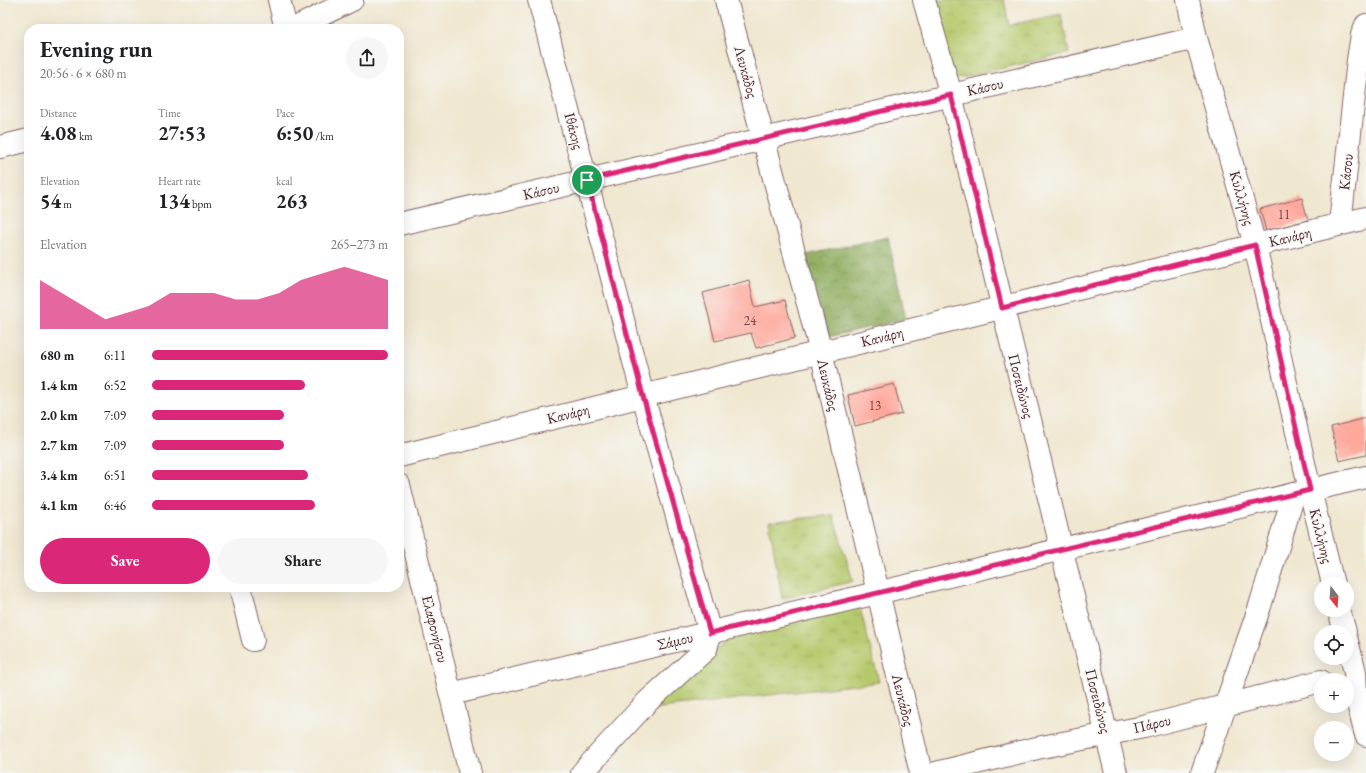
<!DOCTYPE html>
<meta charset="utf-8">
<style>
body{margin:0;font-family:"EB Garamond",serif;background:#f6f6f6;color:#202124;height:100vh;display:flex;flex-direction:column;font-size:15px;white-space:nowrap}
*{box-sizing:border-box;margin:0}
p{font-size:13px;color:#757577}
.icon{flex:none;width:22px;height:22px;fill:none;stroke:currentColor;stroke-width:2;stroke-linecap:round;stroke-linejoin:round}
.map{position:relative;flex:1;overflow:hidden}
.panel{position:absolute;left:24px;top:24px;width:380px;height:568px;display:flex;flex-direction:column;background:#fff;border-radius:16px;box-shadow:0 4px 16px #0002}
.panel>*{flex:none}
.needle{width:26px;rotate:163deg}
.buttons{position:absolute;left:1314px;top:577px;display:grid;gap:8px}
.buttons a{display:grid;place-items:center;width:40px;height:40px;border-radius:50%;background:#fff;box-shadow:0 4px 16px #0002;font-size:20px}
.pin{position:absolute;display:grid;place-items:center;width:34px;height:34px;color:#fff;margin:-17px;border:2px solid #fff;border-radius:50%;box-shadow:0 1px 4px #0007}
.round{display:grid;place-items:center;flex:none;width:42px;height:42px;border-radius:21px;background:#f6f6f6}
.summary{display:flex;align-items:center;justify-content:space-between;height:68px;padding:0 16px}
h1{font-size:22px;font-weight:700;line-height:30px}
.stats{display:grid;grid-template-columns:repeat(3,1fr);gap:6px;height:68px;padding:4px 16px}
.stats div{display:grid;align-content:center}
.stats b{font-size:20px;font-weight:700}
.stats small{font-size:11px;font-weight:400}
.stats p{font-size:11px}
.chart{height:112px;padding:8px 16px}
.chart p{display:flex;justify-content:space-between}
.chart svg{width:100%;height:72px;margin-top:4px;fill:#db2777;opacity:.7}
.primary-button{display:flex;gap:8px;margin-top:auto;padding:8px 16px}
.primary-button a{flex:1;height:46px;border-radius:24px;background:#db2777;color:#fff;font-size:16px;font-weight:700;line-height:46px;text-align:center}
.primary-button a+a{background:#f6f6f6;color:#202124}
ul{padding:0 16px;list-style:none;font-size:13px}
li{display:grid;grid-template-columns:64px 48px 1fr;align-items:center;height:30px}
li i{height:10px;border-radius:5px;background:#db2777}
.map>svg:first-child{display:block}
</style>
<div class="map">
<svg width="1366" height="773" viewBox="0 0 1366 773">
<defs>
<pattern id="grass-tufts" width="24" height="20" patternUnits="userSpaceOnUse"><rect width="24" height="20" fill="#b5c96c"/><path d="M3 7l-1-3M5 7V3M7 7l1-3M15 17l-1-3M17 17v-4M19 17l1-3" fill="none" stroke="#9dac5e"/></pattern>
<pattern id="forest-crowns" width="20" height="18" patternUnits="userSpaceOnUse"><rect width="20" height="18" fill="#90ad60"/><path d="M2 6a3 3 0 1 1 6 0M12 15a3 3 0 1 1 6 0" fill="none" stroke="#788c4f"/></pattern>
</defs>
<rect width="100%" height="100%" fill="#f6f6f2"/>
<filter id="ink" filterUnits="userSpaceOnUse"><feTurbulence type="fractalNoise" baseFrequency=".025" numOctaves="2"/><feDisplacementMap in="SourceGraphic" scale="8" xChannelSelector="R" yChannelSelector="G"/><feConvolveMatrix kernelMatrix="1 2 1 2 8 2 1 2 1" color-interpolation-filters="sRGB"/></filter>
<filter id="wash" filterUnits="userSpaceOnUse"><feTurbulence type="fractalNoise" baseFrequency=".012" numOctaves="4" result="noise"/><feDisplacementMap in="SourceGraphic" scale="16" xChannelSelector="R" yChannelSelector="G"/><feGaussianBlur stdDeviation="0.9" result="paint"/><feColorMatrix in="noise" values="0 0 0 0 0 0 0 0 0 0 0 0 0 0 0 0 0 1.4 0 .05"/><feComposite in="paint" operator="in"/></filter>
<g filter="url(#wash)">
<rect width="100%" height="100%" fill="#f0e7d0"/>
<g fill="url(#grass-tufts)" stroke="#80744c">
<path d="M932 0H1004L1009 25 1061 14 1069 53 955 79Z"/>
<path d="M833 515 853 581 782 599 769 522Z"/>
<path d="M859 604 879 682 652 709 705 658 732 636Z"/>
</g>
<path fill="url(#forest-crowns)" stroke="#6d6646" d="M888 237 906 319 828 337 806 255Z"/>
<g id="blocks">
<g fill="#fea89c">
<path d="M1302 198 1308 220 1266 231 1260 209Z"/>
<path d="M749 280 755 307 785 300 795 338 756 348 751 333 715 341 703 293Z"/>
<path d="M894 384 902 414 855 426 848 395Z"/>
<path d="M1366 418V455L1339 461 1331 427Z"/>
</g>
</g>
</g>
<g filter="url(#ink)">
<use href="#blocks" fill-opacity="0" stroke="#846565" stroke-width="1"/>
<g fill="none" stroke-linecap="round" stroke-linejoin="round">
<defs>
<g id="street">
<path d="M279 0 286 29"/>
<path d="M539 0 643 396 710 633 706 649 647 702 582 773"/>
<path d="M726 0 821 352 921 773"/>
<path d="M924 0 951 95 1116 773"/>
<path d="M1188 0 1196 38 1255 245 1310 490 1333 584"/>
<path d="M293 29 352 0"/>
<path d="M0 147 29 140"/>
<path d="M399 224 1196 38"/>
<path d="M1340 224 1358 60 1362 35 1366 25"/>
<path d="M399 456 1366 218"/>
<path d="M399 485 470 773"/>
<path d="M240 587 253 640"/>
<path d="M1339 610 1345 632"/>
<path d="M1347 641 1355 672 1356 696 1366 735"/>
<path d="M451 694 1366 477"/>
<path d="M936 773 1037 748 1144 727 1321 681"/>
<path d="M1202 773 1260 606 1294 494"/>
</g>
</defs>
<use href="#street" stroke="#846565" stroke-width="24"/>
<use href="#street" stroke="#fff" stroke-width="22"/>
</g>
</g>
<g fill="none" stroke-linecap="round" stroke-linejoin="round" filter="url(#ink)">
<defs>
<path id="route" d="M951 95 1002 308 1255 245 1310 490 710 633 643 396 587 180Z"/>
</defs>
<use href="#route" stroke="#fff" stroke-width="8"/>
<use href="#route" stroke="#db2777" stroke-width="5"/>
</g>
<g text-anchor="middle" stroke-width="3" stroke-linejoin="round" paint-order="stroke">
<g font-size="13" fill="#774147">
<text x="1284" y="219">11</text>
<text x="750" y="325">24</text>
<text x="875" y="410">13</text>
</g>
<g font-size="15" fill="#4a1f2b" stroke="#f6f6f2">
<text transform="translate(746 72) rotate(75)" y="5">Λευκάδος</text>
<text transform="translate(985 87) rotate(-13)" y="5">Κάσου</text>
<text transform="translate(574 131) rotate(75)" y="5">Ιθάκης</text>
<text transform="translate(1346 172) rotate(-84)" y="5">Κάσου</text>
<text transform="translate(541 191) rotate(-13)" y="5">Κάσου</text>
<text transform="translate(1242 198) rotate(74)" y="5">Κυλλήνης</text>
<text transform="translate(1290 237) rotate(-14)" y="5">Κανάρη</text>
<text transform="translate(882 337) rotate(-14)" y="5">Κανάρη</text>
<text transform="translate(828 385) rotate(77)" y="5">Λευκάδος</text>
<text transform="translate(1021 386) rotate(76)" y="5">Ποσειδώνος</text>
<text transform="translate(568 414) rotate(-14)" y="5">Κανάρη</text>
<text transform="translate(1321 536) rotate(76)" y="5">Κυλλήνης</text>
<text transform="translate(435 629) rotate(76)" y="5">Ελαφονήσου</text>
<text transform="translate(675 641) rotate(-13)" y="5">Σάμου</text>
<text transform="translate(903 700) rotate(76)" y="5">Λευκάδος</text>
<text transform="translate(1098 701) rotate(76)" y="5">Ποσειδώνος</text>
<text transform="translate(1152 724) rotate(-13)" y="5">Πάρου</text>
</g>
</g>
</svg>
<div class="buttons">
<a><svg class="needle" viewBox="-14 -14 28 28"><path d="M0-13l5 13h-10z" fill="#e53935"/><path d="M0 13l5-13h-10z" fill="#757577"/></svg></a>
<a><svg class="icon" aria-label="locate" viewBox="0 0 24 24"><circle cx="12" cy="12" r="6"/><path d="M12 2v4M12 18v4M2 12h4M18 12h4"/></svg></a>
<a>+</a>
<a>−</a>
</div>
<div class="pin" style="left:587px;top:180px;background:#1e9e55"><svg class="icon" aria-label="arrive" viewBox="0 0 24 24"><path d="M6 21V4h12l-3 4 3 4H6"/></svg></div>
<section class="panel">
<div class="summary"><div><h1>Evening run</h1><p>20:56 · 6 × 680 m</p></div><a class="round"><svg class="icon" aria-label="share" viewBox="0 0 24 24"><path d="M12 15V3M7 8l5-5 5 5M5 13v7h14v-7"/></svg></a></div>
<div class="stats">
<div><p>Distance</p><b>4.08<small> km</small></b></div>
<div><p>Time</p><b>27:53</b></div>
<div><p>Pace</p><b>6:50<small> /km</small></b></div>
</div>
<div class="stats">
<div><p>Elevation</p><b>54<small> m</small></b></div>
<div><p>Heart rate</p><b>134<small> bpm</small></b></div>
<div><p>kcal</p><b>263</b></div>
</div>
<div class="chart"><p><span>Elevation</span>265–273 m</p>
<svg viewBox="0 0 160 44" preserveAspectRatio="none"><path d="M0 44V14L10 22L20 30L30 38L40 34L50 30L60 22L70 22L80 22L90 26L100 26L110 22L120 14L130 10L140 6L150 10L160 14V44z"/></svg>
</div>
<ul>
<li><b>680 m</b>6:11<i style="width:100%"></i></li>
<li><b>1.4 km</b>6:52<i style="width:65%"></i></li>
<li><b>2.0 km</b>7:09<i style="width:56%"></i></li>
<li><b>2.7 km</b>7:09<i style="width:56%"></i></li>
<li><b>3.4 km</b>6:51<i style="width:66%"></i></li>
<li><b>4.1 km</b>6:46<i style="width:69%"></i></li>
</ul>
<div class="primary-button"><a>Save</a><a>Share</a></div>
</section>
</div>
